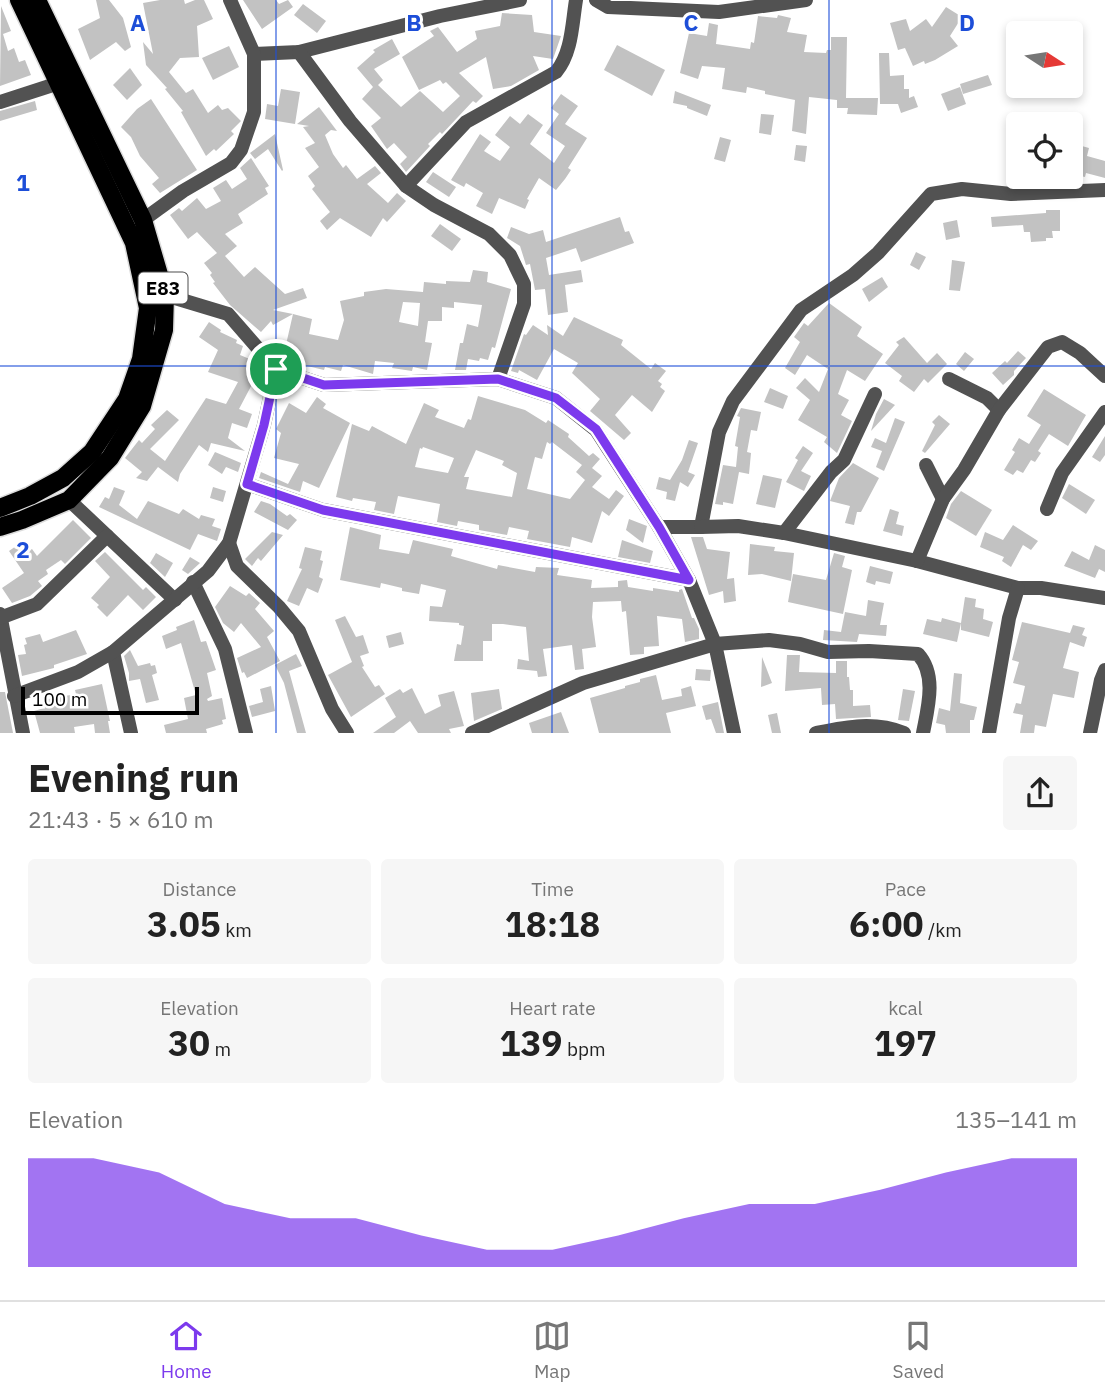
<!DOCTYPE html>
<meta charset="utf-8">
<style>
body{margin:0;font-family:"IBM Plex Sans",sans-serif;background:#f6f6f6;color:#222;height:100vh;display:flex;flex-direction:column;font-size:26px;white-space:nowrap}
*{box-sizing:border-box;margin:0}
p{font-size:23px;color:#767676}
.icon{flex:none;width:38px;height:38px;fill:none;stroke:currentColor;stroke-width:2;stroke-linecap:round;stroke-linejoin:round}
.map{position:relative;height:733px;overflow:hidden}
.drawer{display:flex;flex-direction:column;background:#fff;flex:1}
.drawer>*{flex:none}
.needle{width:46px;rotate:102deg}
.controls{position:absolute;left:1006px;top:21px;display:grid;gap:14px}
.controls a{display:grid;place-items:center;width:77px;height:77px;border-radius:7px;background:#fff;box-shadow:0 4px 10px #0003;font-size:35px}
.scale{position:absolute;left:21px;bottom:18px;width:178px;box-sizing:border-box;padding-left:7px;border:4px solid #000;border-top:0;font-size:19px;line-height:24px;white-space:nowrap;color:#000;-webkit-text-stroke:5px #fff;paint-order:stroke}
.pin{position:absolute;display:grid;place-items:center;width:60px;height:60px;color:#fff;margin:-30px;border:4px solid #fff;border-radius:50%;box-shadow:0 2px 7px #0007}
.round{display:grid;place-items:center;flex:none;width:74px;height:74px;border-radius:7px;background:#f6f6f6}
.head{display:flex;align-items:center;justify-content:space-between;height:119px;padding:0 28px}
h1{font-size:38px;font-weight:700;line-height:52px}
.figures{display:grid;grid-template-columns:repeat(3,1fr);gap:10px;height:119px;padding:7px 28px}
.figures div{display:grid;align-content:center;border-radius:7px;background:#f6f6f6;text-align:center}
.figures b{font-size:35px;font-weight:700}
.figures small{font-size:19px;font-weight:400}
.figures p{font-size:19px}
.chart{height:196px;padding:14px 28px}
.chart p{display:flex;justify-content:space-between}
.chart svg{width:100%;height:126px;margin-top:7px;fill:#7c3aed;opacity:.7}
.tab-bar{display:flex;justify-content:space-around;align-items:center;height:98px;border-top:2px solid #e0e0e0;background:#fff;font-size:19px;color:#767676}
.tab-bar a{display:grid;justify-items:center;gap:4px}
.tab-bar .on{color:#7c3aed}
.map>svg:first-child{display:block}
</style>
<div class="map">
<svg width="1105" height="733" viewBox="0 0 1105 733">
<rect width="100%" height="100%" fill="#fff"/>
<g fill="#c2c2c2" fill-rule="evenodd">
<path d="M96 0H109L123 18 131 47 125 51 116 42 90 60 78 29 100 18Z"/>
<path d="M160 0H184L185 4 195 0H204L213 19 197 26 199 57 180 58 169 72 186 93 193 89 208 113 218 105 222 110 228 108 241 121 231 131 234 134 216 151 214 149 206 156 181 112 183 111 165 89 167 88 146 65 143 42 153 54 143 3Z"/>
<path d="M243 0H276L279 4 288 0 293 7 262 29Z"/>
<path d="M303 4 326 21 317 33 294 15Z"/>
<path d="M1 6 11 31 3 34 8 51 14 48 19 62 25 60 31 75 0 86Z"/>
<path d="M946 7 962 17 950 36 958 46 935 60 925 64 924 61 913 66 905 48 898 50 890 23 906 19 910 31 926 19 932 27Z"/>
<path d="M502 13 532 15 534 32 561 36 553 59 533 56 539 70 511 86 493 89 486 57 459 73 483 96 476 103 473 101 442 134 440 132 428 144 430 146 406 172 400 164 407 157 394 143 387 149 371 126 381 118 362 99 373 87 357 68 375 52 373 50 392 39 400 54 374 69 383 80 378 85 401 107 420 91 443 112 460 96 446 82 443 84 440 80 419 90 402 57 434 36 430 31 438 27 457 52 477 39 475 31 500 26Z"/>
<path d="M778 15 791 18 787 32 807 35 804 52 826 53 827 50H831V37H847L846 98H878L877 115 847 114 848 108H837V100L809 97 806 134 792 131 795 100 765 94V91L747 87 746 93 722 89 725 68 702 66 698 79 680 73 689 33 707 36 709 23 718 25 716 44 750 49 751 42 754 43 758 16 777 18Z"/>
<path d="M617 45 665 70 652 96 604 70Z"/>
<path d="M229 46 239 67 213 80 202 58Z"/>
<path d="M879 53H889L890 76 904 75V89H909V98L914 96 918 107 901 113 898 104H880Z"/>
<path d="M130 68 142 85 127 100 113 85Z"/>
<path d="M988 75 992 85 963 94 960 84Z"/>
<path d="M960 87 966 104 948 111 941 94Z"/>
<path d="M281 89 300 92 295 124 265 119 267 104 278 106Z"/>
<path d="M675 91 711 105 707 116 687 108V106L673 103Z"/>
<path d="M561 94 578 106 565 124 587 138 568 168 571 170 565 179 556 190 539 178 527 199 529 200 525 209 499 198 492 214 476 206 483 193 466 183 464 187 451 180 480 134 491 142 484 151 500 161 510 147 495 135 510 116 520 124 528 114 543 125 530 144 554 163 565 146 546 133 559 114 551 108Z"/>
<path d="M151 99 197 170 160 193 152 184 159 178 140 156 131 137 121 127 137 109Z"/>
<path d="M35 101 37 110 0 121V111Z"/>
<path d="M319 107 337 131 331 130 325 135 333 154 343 168 346 165 357 179 375 166 381 173 367 184 388 203 397 193 406 201 387 222 383 218 371 237 340 218 327 230 320 221 330 212 312 189 315 186 308 176 319 167 305 148 315 143 303 127 309 126 297 124Z"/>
<path d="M761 114 774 115 771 135 759 133Z"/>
<path d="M275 134 283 170 282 171 268 149 255 159 250 153Z"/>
<path d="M720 137 731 140 725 162 714 159Z"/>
<path d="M1071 143 1089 148 1087 156 1105 161V178L1086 173 1085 177 1071 174Z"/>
<path d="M796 145 807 146 805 162 794 160Z"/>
<path d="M251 158 269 186 265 188 268 194 238 214 243 223 225 234 237 246 225 256 244 277 255 267 285 294 303 288 307 298 273 310 293 314 273 325 271 321 261 332 230 305 213 283 215 282 210 275 212 273 204 263 217 253 197 232 188 239 170 215 179 208 182 211 197 198 206 209 221 201 213 188 226 180 232 189 247 179 240 168Z"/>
<path d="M433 172 456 187 449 197 426 182Z"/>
<path d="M1046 210H1060V231H1052L1053 238H1046V241L1031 242 1030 232H1024L1023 225 992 227 991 217 1046 213Z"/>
<path d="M620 217 625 232 629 231 634 243 581 262 576 248 546 258 549 275 581 270 583 282 565 285 568 312 548 315 545 289 535 290 530 264 526 265 520 246 507 238 511 227 529 234 543 230 546 242Z"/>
<path d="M957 220 960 237 946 240 943 223Z"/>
<path d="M440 224 461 239 452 251 431 236Z"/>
<path d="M916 252 926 257 919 270 910 265Z"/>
<path d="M952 260 965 262 960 291 949 290Z"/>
<path d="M473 270 488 272 487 282 511 289 495 348 492 347 488 360 480 358 479 361 468 359 466 370H455L460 343H463L467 324 478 327 482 305 454 302V308L442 307V321H428L425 342 432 343 427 370 413 367 412 371 392 368 394 363 375 361 373 374 343 365 341 371 325 367 324 370 286 361 278 356 281 348 285 349 293 314 312 319 309 334 338 340 344 320 340 301 364 296V292L386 289 423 292 424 282 446 284V281L470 282ZM403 302 420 303 418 326 399 322Z"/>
<path d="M882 277 888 287 869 302 862 289Z"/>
<path d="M829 303 862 327 857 336 883 354 865 381 847 370 838 394 849 400 841 415 852 421 837 453 824 442 827 437 798 420 810 400 796 388 805 378 819 392 828 369 807 355 795 375 785 368 800 342 794 337 804 323 808 326Z"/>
<path d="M574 317 623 340 621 345 651 369 655 363 666 371 658 381 662 384 660 387 665 391 652 412 632 395 615 415 631 433 624 440 590 411 600 399 572 373 578 363 554 349 537 380 519 370 518 373 511 371 524 334 526 335 533 325 548 335 547 325 563 336Z"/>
<path d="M209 322 221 330 220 332 237 340 236 343 243 346 240 355 252 360 249 368 258 373 239 409 252 414 247 428 232 423 228 438 245 451 211 443 208 452 199 445 180 474 178 482 158 467 147 481 136 478 142 472 125 458 139 440 142 443 155 429 151 425 167 410 179 420 150 449 165 461 206 398 226 404 238 382 208 372 218 350 199 337Z"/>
<path d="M904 337 927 363 937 353 947 364 928 383 924 379 914 392 899 381 902 376 885 363 899 345 896 342Z"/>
<path d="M1018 351 1026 358 1014 371V375L1003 385 992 373 1005 361 1007 363Z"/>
<path d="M965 352 974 359 964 371 956 364Z"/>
<path d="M770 388 788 396 783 409 764 402Z"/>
<path d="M1044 389 1086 415 1068 446 1049 434 1038 451 1041 453 1035 462 1031 460 1023 473 1017 470 1013 475 1004 470 1015 452 1012 450 1019 438 1029 444 1041 425 1027 416Z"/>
<path d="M478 396 525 410 546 423 548 420 569 434 568 437 589 456 593 453 600 459 592 468 602 476 592 487 609 499 616 490 624 496 609 516 602 511 592 543 572 537 570 547 527 539 529 531 509 527 507 535 479 530V525L458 521 457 526 437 522 440 504 398 496 394 514 374 510 376 502 353 498 352 501 336 497 352 424 369 431 372 426 406 444 424 403 439 410 435 417 464 428 468 419 471 420ZM547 442 550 444 552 442 582 465 576 472 585 480 570 499 527 489 535 457 542 459ZM423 447 454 458 448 473 415 467 420 448 422 449ZM476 450 504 461 502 465 517 473 512 497 466 489 469 477H464Z"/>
<path d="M317 397 326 404 323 408 350 423 319 488 303 481 300 492 259 478 261 472 288 484 299 464 274 458 281 433 276 429 289 403 306 413Z"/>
<path d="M884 399 895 405 871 431 876 414Z"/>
<path d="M741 408 761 412 757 431 751 430 747 452 751 453 749 474 739 472 733 504 723 502V505L715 504 723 465 736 467 738 447 735 446 740 417 737 416Z"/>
<path d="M939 415 950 424 925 453 922 451 935 425 932 422Z"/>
<path d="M895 418 905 422 884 471 876 467 882 451 871 447 875 438 886 443Z"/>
<path d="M1105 436V455L1100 462 1092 457Z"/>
<path d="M689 440 698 443 688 472 695 475 688 487 680 482 675 501 666 499 667 492 656 489 659 477 670 480 682 460Z"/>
<path d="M803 446 813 453 801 471 811 476 804 491 786 482 798 460 795 458Z"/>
<path d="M215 452 241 463 238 472 226 467 222 474 208 465Z"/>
<path d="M853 463 879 478 861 512H857L854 525 845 523 850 506 830 501 839 478Z"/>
<path d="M763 475 782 479 775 508 756 504Z"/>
<path d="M1069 484 1095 500 1086 514 1062 498Z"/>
<path d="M114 487 125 491 119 505 137 519 148 501 179 514 183 509 199 519 201 515 215 519 212 526 221 529 217 541 198 534 190 550 99 507 105 497 109 499Z"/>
<path d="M213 487 226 491 223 502 210 498Z"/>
<path d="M961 491 992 510 976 536 946 518 951 504Z"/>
<path d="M261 501 270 504 287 516 290 514 297 520 288 530 254 512Z"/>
<path d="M890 509 899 512 896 524 904 526 902 536 883 531Z"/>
<path d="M629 519 647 526 643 543 626 530Z"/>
<path d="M73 520 91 538 65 564 61 560 46 570 48 574 38 581 42 586 30 596 12 603 2 588 24 573 9 551 19 544 26 553 32 549 37 556Z"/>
<path d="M1013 525 1038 541 1031 550 1023 545 1011 567 1002 561 1004 557 980 547 985 532 1003 540Z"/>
<path d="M350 527 381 535 379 549 409 554 413 540 453 549 451 556 497 569 498 565 535 572 536 567 559 568 557 575 592 580 591 588 618 587V581L627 580 628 587 653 591V588L679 592V590L682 589 692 618H694L699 629V639L685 642 682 619 657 616 659 646 644 647V654L630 655 626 611 622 612 621 601 593 602 592 617 596 647 582 649 584 669 575 670 572 645 543 649 547 676 538 677 537 671 517 669 518 659 529 661 526 627 503 624H492V641H483V661H454L457 644 461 645 464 626 459 625V623L429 621 430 606 442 607 446 590 421 584 419 594 402 591V588L381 583 380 588 340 580Z"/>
<path d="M272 532 283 535 261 561 258 558 252 566 245 559Z"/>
<path d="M691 537H703L707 549 730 552 727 579 734 578 736 601 724 603 723 591 709 595Z"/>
<path d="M622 540 653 551 650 563 618 557Z"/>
<path d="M750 544 775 547 774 551 794 553 791 581 762 574 748 575Z"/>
<path d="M1095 545 1105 550V572L1099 569 1095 578 1064 566 1072 551 1089 560Z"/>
<path d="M305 547 322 551 320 560 323 561 319 577 323 579 318 593 307 588 299 606 287 601 302 569 299 568Z"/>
<path d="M105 552 143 590 146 587 156 597 143 610 128 595 107 617 97 607 99 605 91 598 110 577 95 561Z"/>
<path d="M156 553 173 563 165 577 150 563Z"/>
<path d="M834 553 845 556 842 567 852 570 843 614 788 602 793 574 826 580Z"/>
<path d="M190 557 200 563 188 574 182 570Z"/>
<path d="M870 566 893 572 890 584 876 581 875 585 866 582Z"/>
<path d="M230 586 246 596 249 593 260 603 255 609 274 631 267 637 280 661 247 678 244 672 242 673 237 658 261 647 241 623 234 632 223 623 215 607Z"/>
<path d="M965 597 976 599 975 607 984 609 983 619 993 622 989 637 961 630V623L957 642 923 634 927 619 941 622 942 618 961 623Z"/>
<path d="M868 600 884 603 880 625H887L886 636 859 634 857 642 823 640 824 630 841 632 845 612 866 616Z"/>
<path d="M345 616 356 637 363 635 369 653 360 656 364 666 362 667 375 687 379 685 385 694 351 717 328 675 352 662 335 620Z"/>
<path d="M194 620 201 642 206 641 216 670 207 673 212 696 207 699 208 701 222 698 226 719 222 720 223 724 206 729 207 733H166L164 725 188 719 184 698 196 695 181 643 166 649 162 636 177 630 176 627Z"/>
<path d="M1022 622 1070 633 1073 625 1085 628 1082 635 1087 637 1084 647 1070 642 1063 668 1079 672 1074 698 1053 694 1046 727 1035 725 1034 733H1020L1023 715 1013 713 1016 703 1021 704 1025 686 1013 683 1019 662 1012 660Z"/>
<path d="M76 630 87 654 54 665V668L22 676 18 655 26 654 24 645 27 644 25 638 40 634 43 642Z"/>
<path d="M401 632 404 644 389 648 386 636Z"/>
<path d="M130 650 138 666 150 663 151 666 155 665 157 673 152 675 159 700 146 703 140 679 129 681V673L124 656Z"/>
<path d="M296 654 302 666 289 671 306 733H297L284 683 275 665Z"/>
<path d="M787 655H800L799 672 836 673V661H847V677H849L850 690H853V706L870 705 871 717 836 719 835 704 822 705 821 688 785 691Z"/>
<path d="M762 657 772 683 761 687Z"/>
<path d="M696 669 711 670 710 681 695 680Z"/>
<path d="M954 673 962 674 960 703 977 707 974 720H970V733H946L945 725 936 723 939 708 950 711Z"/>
<path d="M656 675 662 700 682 696 681 689 691 686 696 706 666 713 671 733H599L590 698 625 688V686L640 682V679Z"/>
<path d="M102 684 110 721H108L110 733H95L94 724 74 727 75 733H40L34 711 44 708 43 700 76 694 75 690Z"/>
<path d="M271 686 275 711 252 717 249 706 263 702 260 689Z"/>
<path d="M412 688 425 714 441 706 438 695 454 691 464 726 449 729 451 733H418L410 721 394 733H373L396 717 385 698 400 689 403 693Z"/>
<path d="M499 689 502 709 474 721 471 693Z"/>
<path d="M903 689 915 691 909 721 898 720Z"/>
<path d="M0 692H5L13 733H0Z"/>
<path d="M718 702 724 733H716L711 719 706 720 702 706Z"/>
<path d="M561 712 569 733H532L529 723Z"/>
<path d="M777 713 781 733H772L768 715Z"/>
</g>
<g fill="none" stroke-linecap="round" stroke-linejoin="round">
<defs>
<g id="major">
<path d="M0 508 30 496 63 478 92 452 127 399 141 359 148 308 134 243 19 0"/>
<path d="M0 527 22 520 69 500 110 458 142 406 164 330 165 295 143 220 37 0"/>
</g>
</defs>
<use href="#major" stroke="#dbdbdb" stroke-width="21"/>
<g stroke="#525252" stroke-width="14">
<path d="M230 0 254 54 299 52 440 16 520 0"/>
<path d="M596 0 608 7 719 12 806 0"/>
<path d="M299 52 350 121 406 186 434 205 489 234 510 255 524 284V304L498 379"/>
<path d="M0 102 59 83"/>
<path d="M406 186 466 122 556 72C572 53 572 24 576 0"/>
<path d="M143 220 183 191 231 163 241 150 254 112V54"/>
<path d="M165 295 228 314 276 369 324 385 498 379 556 398 596 430 659 527 689 580 715 644 734 733"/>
<path d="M949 379 987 398 999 410"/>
<path d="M926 465 943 499"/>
<path d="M247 484 323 510 689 580"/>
<path d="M69 500 175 600"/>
<path d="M1047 509 1062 473 1105 412"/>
<path d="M659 527H701L719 432 733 401 801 310 853 275 878 253 931 194 962 189 1011 194 1105 190"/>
<path d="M701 527 738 526 784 533 917 561 1018 588H1041L1105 598"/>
<path d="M784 533 831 472 844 460 875 394"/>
<path d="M229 543 237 566 279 607 299 631 332 709 347 733"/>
<path d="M917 561 943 499 964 470 999 410 1048 347 1062 342 1080 353 1105 376"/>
<path d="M193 582 225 649 246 733"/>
<path d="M0 614 23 733"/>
<path d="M0 618 37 604 107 536"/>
<path d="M113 652 131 733"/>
<path d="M14 696 78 672 113 652 208 571 229 543 264 425 276 369"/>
<path d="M472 733 583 683 715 644 769 640 800 644 828 652 869 651 918 654C937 675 928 707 923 733"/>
<path d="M816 733C846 727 874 721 904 733"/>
<path d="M989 733 1009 618 1018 588"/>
<path d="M1090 733 1101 680 1105 670"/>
</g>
<use href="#major" stroke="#000" stroke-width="18"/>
</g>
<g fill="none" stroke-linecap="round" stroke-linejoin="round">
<defs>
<path id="route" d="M276 369 324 385 498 379 556 398 596 429 659 527 689 580 323 510 247 484 264 425Z"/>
</defs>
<use href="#route" stroke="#fff" stroke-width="14"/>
<use href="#route" stroke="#7c3aed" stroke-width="9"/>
</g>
<path fill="none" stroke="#1d4ed8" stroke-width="2" stroke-opacity="0.55" d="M276 0V733M552 0V733M829 0V733M0 366H1105"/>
<g text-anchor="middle" stroke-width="6" stroke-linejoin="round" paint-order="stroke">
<rect fill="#fff" stroke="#4c4c4c" stroke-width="2" x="138.5" y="272.5" width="49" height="31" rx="5"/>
<g font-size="19" font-weight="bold" fill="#000">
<text x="163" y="295">E83</text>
</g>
</g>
<g font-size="23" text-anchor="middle" font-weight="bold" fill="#1d4ed8" stroke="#fff" stroke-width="6" stroke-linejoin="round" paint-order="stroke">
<text x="138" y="31">A</text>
<text x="414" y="31">B</text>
<text x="691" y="31">C</text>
<text x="967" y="31">D</text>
<text x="23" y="191">1</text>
<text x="23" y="558">2</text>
</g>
</svg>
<div class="controls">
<a><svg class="needle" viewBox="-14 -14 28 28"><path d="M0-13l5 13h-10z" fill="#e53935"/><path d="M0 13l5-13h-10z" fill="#767676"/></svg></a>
<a><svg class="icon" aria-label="locate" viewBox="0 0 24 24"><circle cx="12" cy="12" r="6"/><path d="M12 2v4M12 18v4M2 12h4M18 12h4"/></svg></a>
</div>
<div class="scale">100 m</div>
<div class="pin" style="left:276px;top:369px;background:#1e9e55"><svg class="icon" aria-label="arrive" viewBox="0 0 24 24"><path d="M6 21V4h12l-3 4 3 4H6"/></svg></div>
</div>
<section class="drawer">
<div class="head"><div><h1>Evening run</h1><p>21:43 · 5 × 610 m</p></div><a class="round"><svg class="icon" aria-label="share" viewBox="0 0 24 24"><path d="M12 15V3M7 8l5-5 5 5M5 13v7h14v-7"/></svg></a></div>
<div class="figures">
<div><p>Distance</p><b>3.05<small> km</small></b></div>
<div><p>Time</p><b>18:18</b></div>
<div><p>Pace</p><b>6:00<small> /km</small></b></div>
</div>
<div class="figures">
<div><p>Elevation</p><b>30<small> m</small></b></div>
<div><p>Heart rate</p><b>139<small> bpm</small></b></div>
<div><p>kcal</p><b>197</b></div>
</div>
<div class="chart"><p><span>Elevation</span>135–141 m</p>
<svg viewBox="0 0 160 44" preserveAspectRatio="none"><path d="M0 44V6L10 6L20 11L30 22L40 27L50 27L60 33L70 38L80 38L90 33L100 27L110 22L120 22L130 17L140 11L150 6L160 6V44z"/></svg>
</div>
</section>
<nav class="tab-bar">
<a class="on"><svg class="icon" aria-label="home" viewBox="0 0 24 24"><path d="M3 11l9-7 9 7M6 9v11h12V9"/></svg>Home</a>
<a><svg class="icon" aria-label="map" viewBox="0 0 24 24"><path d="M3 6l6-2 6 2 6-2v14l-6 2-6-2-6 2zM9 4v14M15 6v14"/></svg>Map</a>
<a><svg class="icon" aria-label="saved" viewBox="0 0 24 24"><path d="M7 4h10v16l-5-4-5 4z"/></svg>Saved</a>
</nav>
